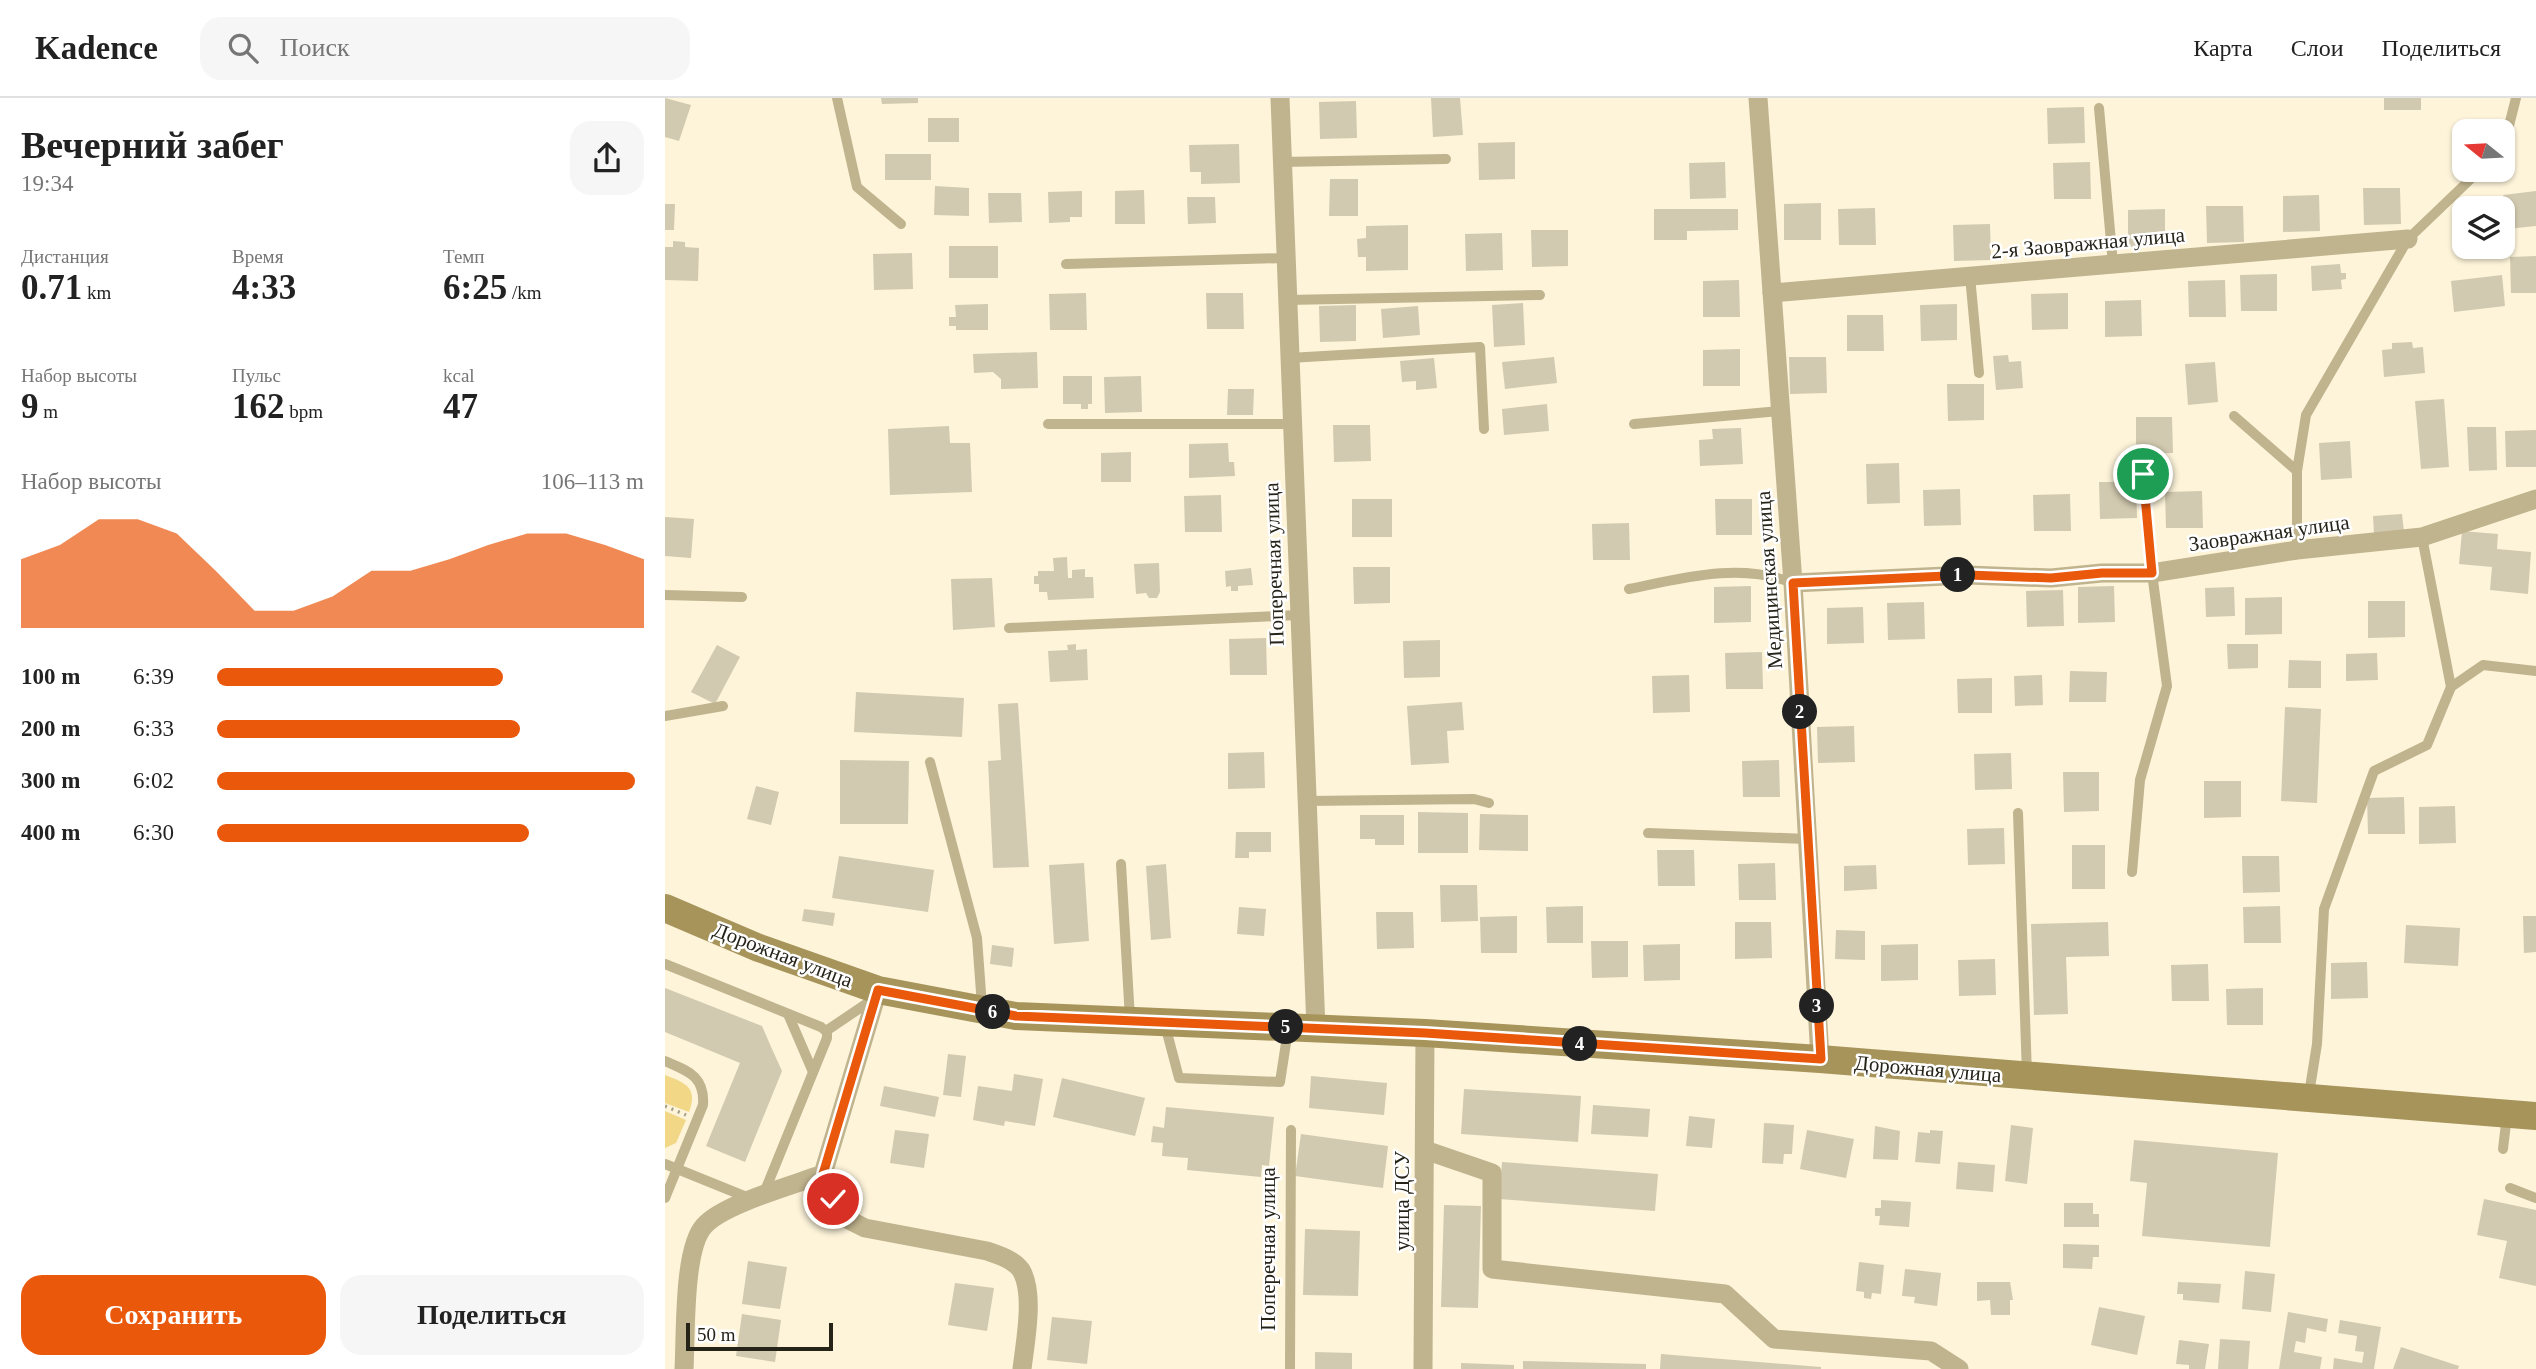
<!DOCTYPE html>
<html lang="ru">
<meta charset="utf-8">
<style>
body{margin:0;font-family:"Times New Roman",serif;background:#f6f6f6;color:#222;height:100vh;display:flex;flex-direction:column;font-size:26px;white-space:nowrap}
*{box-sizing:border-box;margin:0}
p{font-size:23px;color:#767676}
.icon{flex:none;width:38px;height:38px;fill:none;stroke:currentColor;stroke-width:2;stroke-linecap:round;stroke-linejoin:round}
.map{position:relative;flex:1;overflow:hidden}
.panel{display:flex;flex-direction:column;background:#fff;width:665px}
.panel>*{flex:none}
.needle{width:46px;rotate:288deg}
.tools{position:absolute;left:1787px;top:21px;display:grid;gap:14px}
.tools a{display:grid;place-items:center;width:63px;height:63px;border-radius:14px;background:#fff;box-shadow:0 2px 5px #0004;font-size:35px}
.scale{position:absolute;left:21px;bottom:18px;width:147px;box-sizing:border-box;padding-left:7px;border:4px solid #262319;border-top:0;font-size:19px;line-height:24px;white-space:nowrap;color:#262319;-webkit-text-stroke:5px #fff;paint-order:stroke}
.pin{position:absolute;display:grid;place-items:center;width:60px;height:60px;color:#fff;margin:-30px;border:4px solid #fff;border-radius:50%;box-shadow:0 2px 7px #0007}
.km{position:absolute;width:35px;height:35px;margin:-18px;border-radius:50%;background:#222;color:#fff;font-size:19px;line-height:35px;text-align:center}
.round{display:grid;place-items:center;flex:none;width:74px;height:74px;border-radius:21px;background:#f6f6f6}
.summary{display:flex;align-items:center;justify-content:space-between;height:119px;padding:0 21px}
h1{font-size:38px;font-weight:800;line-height:52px}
.stats{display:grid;grid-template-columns:repeat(3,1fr);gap:10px;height:119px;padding:7px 21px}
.stats div{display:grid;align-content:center}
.stats b{font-size:35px;font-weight:800}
.stats small{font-size:19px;font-weight:400}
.stats p{font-size:19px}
.chart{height:196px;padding:14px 21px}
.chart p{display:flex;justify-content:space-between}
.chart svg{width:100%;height:126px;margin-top:7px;fill:#ea580c;opacity:.7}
.action{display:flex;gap:14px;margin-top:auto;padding:14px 21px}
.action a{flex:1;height:80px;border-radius:21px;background:#ea580c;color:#fff;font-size:28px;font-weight:800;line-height:80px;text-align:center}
.action a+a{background:#f6f6f6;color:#222}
ul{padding:0 21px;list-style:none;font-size:23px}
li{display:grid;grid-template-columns:112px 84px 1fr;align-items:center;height:52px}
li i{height:18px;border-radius:9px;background:#ea580c}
header{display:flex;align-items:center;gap:42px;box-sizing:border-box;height:98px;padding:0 35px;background:#fff;border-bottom:2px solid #e0e0e0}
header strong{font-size:33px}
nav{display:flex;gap:38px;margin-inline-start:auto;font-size:24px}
.search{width:490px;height:63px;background:#f6f6f6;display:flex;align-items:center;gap:18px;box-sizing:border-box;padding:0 24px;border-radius:21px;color:#767676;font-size:26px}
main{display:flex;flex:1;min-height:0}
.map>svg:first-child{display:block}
</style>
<header>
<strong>Kadence</strong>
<div class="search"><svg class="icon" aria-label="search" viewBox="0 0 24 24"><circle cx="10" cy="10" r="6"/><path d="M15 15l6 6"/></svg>Поиск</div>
<nav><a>Карта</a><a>Слои</a><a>Поделиться</a></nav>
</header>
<main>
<section class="panel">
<div class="summary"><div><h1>Вечерний забег</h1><p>19:34</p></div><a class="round"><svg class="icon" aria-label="share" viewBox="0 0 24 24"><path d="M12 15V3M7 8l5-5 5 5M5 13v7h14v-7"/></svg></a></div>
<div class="stats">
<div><p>Дистанция</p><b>0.71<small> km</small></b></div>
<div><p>Время</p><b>4:33</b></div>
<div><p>Темп</p><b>6:25<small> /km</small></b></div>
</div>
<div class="stats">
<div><p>Набор высоты</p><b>9<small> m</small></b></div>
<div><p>Пульс</p><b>162<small> bpm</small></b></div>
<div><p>kcal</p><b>47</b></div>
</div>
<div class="chart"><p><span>Набор высоты</span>106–113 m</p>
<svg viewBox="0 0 160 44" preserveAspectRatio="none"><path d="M0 44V20L10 15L20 6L30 6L40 11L50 24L60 38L70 38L80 33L90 24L100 24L110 20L120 15L130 11L140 11L150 15L160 20V44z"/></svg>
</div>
<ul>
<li><b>100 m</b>6:39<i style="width:67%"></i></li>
<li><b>200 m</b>6:33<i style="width:71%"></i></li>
<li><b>300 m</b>6:02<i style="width:98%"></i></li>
<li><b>400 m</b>6:30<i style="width:73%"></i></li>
</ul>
<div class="action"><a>Сохранить</a><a>Поделиться</a></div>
</section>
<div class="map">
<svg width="1871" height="1271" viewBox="0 0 1871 1271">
<rect width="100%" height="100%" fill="#fdf4da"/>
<g fill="#f1d786">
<path d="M0 977C21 985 33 990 24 1014L0 1005Z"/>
<path d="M0 1013 21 1022 11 1045 0 1050Z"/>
</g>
<g fill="#d2cab0">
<path d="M0 0 26 7 14 43 0 39Z"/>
<path d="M216 0H253V5L217 6Z"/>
<path d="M766 0H795L798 37 768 39Z"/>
<rect x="1719" y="0" width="37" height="12"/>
<path d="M691 3 692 40 655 41 654 4Z"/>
<path d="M1419 9 1420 45 1383 46 1382 10Z"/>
<rect x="263" y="20" width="31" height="24"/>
<path d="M850 44V81L814 82 813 45Z"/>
<path d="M574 46 575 85 536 86V74H525L524 47Z"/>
<rect x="220" y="56" width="46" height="26"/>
<path d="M1060 64 1061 100 1025 101 1024 65Z"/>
<path d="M1425 64 1426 101H1389L1388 65Z"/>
<path d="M665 81H693V118H664Z"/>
<path d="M270 88 304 90V118L269 117Z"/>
<path d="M1698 90H1735L1736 126 1699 127Z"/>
<path d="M479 92 480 126H450V93Z"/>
<path d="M417 93V119H405V124L384 125 383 94Z"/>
<path d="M1871 93V128L1842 131 1838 97Z"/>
<path d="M323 95H356L357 124 324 125Z"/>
<path d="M1654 97 1655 133 1618 134V98Z"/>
<path d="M522 99H550L551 125 523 126Z"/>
<path d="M1156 105V142H1119V106Z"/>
<path d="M0 106H10L9 132H0Z"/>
<path d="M1541 108H1578L1579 144 1542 145Z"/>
<path d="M1210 110 1211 147H1174L1173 111Z"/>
<path d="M989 111H1073V132L1022 133V142H989Z"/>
<path d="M1500 111V148L1463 149V112Z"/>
<path d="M1325 126 1326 162 1289 163 1288 127Z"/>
<path d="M743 127V172L701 173V159H693L692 141 701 140V128Z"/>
<path d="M866 132H903V168L867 169Z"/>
<path d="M837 135 838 172 801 173 800 136Z"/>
<path d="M8 143 20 144V149L34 150 33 183 0 182V149H8Z"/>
<rect x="284" y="148" width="49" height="32"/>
<path d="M247 155 248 191 209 192 208 156Z"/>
<path d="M1871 158V195H1846L1845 159Z"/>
<path d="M1675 166 1676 175H1681V181L1676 182 1677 191 1647 193 1646 168Z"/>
<path d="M1612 176V213H1576L1575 177Z"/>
<path d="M1837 177 1840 208 1789 214 1786 183Z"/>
<path d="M1074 182 1075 219H1038V183Z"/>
<path d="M1560 182 1561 219H1524L1523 183Z"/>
<path d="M421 195 422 232H385L384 196Z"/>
<path d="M541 195H578L579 231H542Z"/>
<path d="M1403 195V231L1367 232 1366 196Z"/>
<path d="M1476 202 1477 238 1440 239V203Z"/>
<path d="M858 205 860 247 829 249 827 207Z"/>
<path d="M323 206V232H291V228H284V219H291L290 207Z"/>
<path d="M1292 206V242L1256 243 1255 207Z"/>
<path d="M691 207V243L655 244 654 208Z"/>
<path d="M753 208 755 237 718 240 716 211Z"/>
<path d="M1182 217H1218L1219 253H1182Z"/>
<path d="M1747 244 1748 250 1758 249 1760 275 1719 279 1717 252 1727 251V245Z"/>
<path d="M1075 251V288H1038V252Z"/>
<path d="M372 254 373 290 336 291V281L328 274 309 275 308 256Z"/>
<path d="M1343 257 1344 264 1356 263 1358 290 1331 292 1328 258Z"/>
<path d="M889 259 892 285 840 291 837 264Z"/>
<path d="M1124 259H1161L1162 295 1125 296Z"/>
<path d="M769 260 772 290 751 292V283L737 284 735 263Z"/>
<path d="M1550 264 1553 304 1523 307 1520 266Z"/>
<path d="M398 278H427V306H423V311H416V306H398Z"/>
<path d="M476 278 477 314 440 315 439 279Z"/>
<path d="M1282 286H1319V322L1283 323Z"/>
<path d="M563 291H589L588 317H562Z"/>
<path d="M1779 301 1784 369 1756 371 1750 303Z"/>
<path d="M882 306 884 333 839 337 837 311Z"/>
<path d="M1471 319H1507L1508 355 1471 356Z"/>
<path d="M668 327H705L706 363 669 364Z"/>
<path d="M284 328 285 345H305L307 394 225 397 223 331Z"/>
<path d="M1802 329H1831L1832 372 1804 373Z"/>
<path d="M1076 330 1078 366 1035 368 1034 342 1048 341 1047 331Z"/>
<path d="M1871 332V369H1841L1840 333Z"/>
<path d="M1685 343 1687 380 1656 382 1654 345Z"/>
<path d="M563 345 564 364H569L570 378 524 380V346Z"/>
<path d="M466 354V384H436V355Z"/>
<path d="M1234 365 1235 405 1202 406 1201 366Z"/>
<path d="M1434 384H1471L1472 420 1435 421Z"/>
<path d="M1295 391 1296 427 1259 428 1258 392Z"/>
<path d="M1537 393 1538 430H1501L1500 394Z"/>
<path d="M1405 396 1406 433H1369L1368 397Z"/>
<path d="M556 397 557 434H520L519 398Z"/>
<rect x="687" y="401" width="40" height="38"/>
<path d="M1050 401H1087V437H1051Z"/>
<path d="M1737 416 1739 434 1709 436 1708 418Z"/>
<path d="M0 419 29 421 26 460 0 458Z"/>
<path d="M964 425 965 462H928L927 426Z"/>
<path d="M1797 433 1833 436 1832 451 1866 454 1863 496 1825 492 1827 469 1794 466Z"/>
<path d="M402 459 403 480H407V472L420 471V479H428L429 500 383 502 382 494H374V486H369V478H373V473H389L388 460Z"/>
<path d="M494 465 495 494 492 500H484L481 495 471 496 469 466Z"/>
<path d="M688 469H725V505L689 506Z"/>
<path d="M586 470 588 487 573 488V493H566V488L561 489 560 473Z"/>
<path d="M327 480 330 529 288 532 286 481Z"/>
<path d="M1086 488V524L1049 525V489Z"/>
<path d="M1449 488 1450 524 1413 525V489Z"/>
<path d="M1569 489 1570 518 1541 519 1540 490Z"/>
<path d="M1398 492 1399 528 1362 529 1361 493Z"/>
<path d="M1617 499V536L1580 537V500Z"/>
<path d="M1703 503H1740V539L1703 540Z"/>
<path d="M1259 504 1260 541 1223 542 1222 505Z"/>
<path d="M1198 509 1199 545 1162 546V510Z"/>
<path d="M601 540 602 577H565L564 541Z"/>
<path d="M775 542V579L739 580 738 543Z"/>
<path d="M411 546V552L422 551 423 582 385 584 383 553 403 552 402 547Z"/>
<path d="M1562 546H1593V570L1563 571Z"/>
<path d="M52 547 75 559 50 606 26 594Z"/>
<path d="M1097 554 1098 591H1061L1060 555Z"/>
<path d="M1712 555 1713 582 1681 583V556Z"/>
<path d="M1624 562 1656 563V590H1623Z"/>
<path d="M1405 573 1442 574 1441 604H1404Z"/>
<path d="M1024 577 1025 614 988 615 987 578Z"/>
<path d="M1377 577 1378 607 1350 608 1349 578Z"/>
<path d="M1327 580V615H1293L1292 581Z"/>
<path d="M191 594 299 600 297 639 189 634Z"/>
<path d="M797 604 799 632 782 633 784 665 746 667 742 608Z"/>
<path d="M353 605 364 769 328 770 323 663 336 662 333 606Z"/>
<path d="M1620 609 1656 611 1652 705 1616 703Z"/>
<path d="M1189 628 1190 664 1153 665 1152 629Z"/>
<path d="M599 654 600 690 563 691V655Z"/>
<path d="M1346 655 1347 691 1310 692 1309 656Z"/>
<path d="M175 662 244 663 243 726H175Z"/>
<path d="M1114 662 1115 699H1078L1077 663Z"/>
<path d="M1398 674H1434V713L1399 714Z"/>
<path d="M1539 683H1576V719L1539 720Z"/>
<path d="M91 688 114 694 106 727 82 721Z"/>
<path d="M1739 699 1740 736H1703L1702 700Z"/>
<path d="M1790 708 1791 745 1754 746V709Z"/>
<path d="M753 714 803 715V755H753Z"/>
<path d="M815 716 863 717V753L814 752Z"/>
<path d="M695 717H739V747H710V741H695Z"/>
<path d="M1339 730 1340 766 1303 767 1302 731Z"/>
<path d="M571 734H606V754H584V760H570Z"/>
<rect x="1407" y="747" width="33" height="44"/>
<path d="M992 752H1029L1030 788H993Z"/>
<path d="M174 758 269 772 263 814 167 800Z"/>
<path d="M1577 758H1614L1615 794 1578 795Z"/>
<path d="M419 765 424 843 389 846 384 767Z"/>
<path d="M1110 765 1111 802H1074L1073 766Z"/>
<path d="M501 766 506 840 486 842 481 768Z"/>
<path d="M1211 767 1212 791 1179 793V768Z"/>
<path d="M775 787H812L813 823 776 824Z"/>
<path d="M918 808V845H882L881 809Z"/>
<path d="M1615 808 1616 845H1579L1578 809Z"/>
<path d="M574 809 601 811 599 838 572 836Z"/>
<path d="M139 811 170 815 168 828 137 823Z"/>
<path d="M711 814H748L749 850 712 851Z"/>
<path d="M852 818V855H816L815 819Z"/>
<path d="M1858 818H1871V854L1859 855Z"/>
<path d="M1070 824H1106L1107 860 1070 861Z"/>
<path d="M1443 824 1444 858 1401 859 1403 916 1369 917 1366 826Z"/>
<path d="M1741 827 1795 830 1793 868 1739 865Z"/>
<path d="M1171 832 1200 833V862L1170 861Z"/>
<path d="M926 843H963V879L927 880Z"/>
<path d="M1015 846V882L979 883 978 847Z"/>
<path d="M1253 846V882L1216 883V847Z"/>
<path d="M327 847 349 850 347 869 325 866Z"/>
<path d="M1330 861 1331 897 1294 898 1293 862Z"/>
<path d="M1702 864 1703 900 1666 901V865Z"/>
<path d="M1543 866 1544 903H1507L1506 867Z"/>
<path d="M0 890 97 928 107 951 117 973 80 1064 41 1048 75 965 0 934Z"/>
<path d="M1598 890V927H1562L1561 891Z"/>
<path d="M283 956 301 958 296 999 278 997Z"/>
<path d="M349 976 378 981 370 1028 340 1023 339 1028 308 1022 313 988 347 993Z"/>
<path d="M646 978 722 985 719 1017 644 1010Z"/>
<path d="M397 980 480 1000 470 1038 388 1019Z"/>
<path d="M219 988 274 999 270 1019 215 1008Z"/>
<path d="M799 991 916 998 913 1044 796 1036Z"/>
<path d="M928 1007 985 1011 983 1039 926 1036Z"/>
<path d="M501 1009 609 1019 604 1068 597 1067 596 1079 522 1072 523 1060 497 1058 498 1045 486 1044 488 1028 499 1030Z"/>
<path d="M1024 1018 1050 1021 1047 1050 1021 1048Z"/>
<path d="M1099 1025 1129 1027 1127 1056H1119L1118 1066 1097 1065Z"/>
<path d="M1346 1027 1368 1030 1362 1086 1340 1083Z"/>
<path d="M1210 1028 1235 1033 1233 1062 1208 1061Z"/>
<path d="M230 1032 264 1036 259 1070 225 1065Z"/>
<path d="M1142 1032 1189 1041 1181 1080 1135 1071Z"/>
<path d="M1265 1032 1278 1033 1275 1066 1250 1064 1253 1034 1265 1035Z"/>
<path d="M636 1036 723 1048 718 1090 630 1078Z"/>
<path d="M1469 1042 1613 1055 1605 1149 1477 1138 1482 1085 1465 1083Z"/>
<path d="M837 1064 993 1076 990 1113 834 1101Z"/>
<path d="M1293 1064 1330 1067 1328 1094 1291 1091Z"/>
<path d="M1819 1101 1871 1112V1188L1834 1180 1842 1143 1812 1137Z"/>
<path d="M1216 1102 1246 1104 1244 1129 1214 1127 1215 1118H1210V1110H1216Z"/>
<path d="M1399 1105H1428V1116H1434V1129H1399Z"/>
<path d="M779 1107 816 1108 813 1210 776 1209Z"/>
<path d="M640 1131 695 1133 693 1198 638 1197Z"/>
<path d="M1398 1146 1434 1147V1159H1428L1427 1171 1398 1170Z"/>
<path d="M83 1163 122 1169 115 1211 77 1206Z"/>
<path d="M1194 1164 1219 1167 1216 1196 1207 1195 1206 1201 1199 1200V1194L1191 1193Z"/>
<path d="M1240 1171 1276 1175 1272 1208 1249 1205 1250 1199 1237 1198Z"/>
<path d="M1580 1173 1610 1176 1606 1214 1577 1211Z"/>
<path d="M1312 1184H1345L1348 1202H1345V1217H1326L1325 1202 1312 1203Z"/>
<path d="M1513 1184 1556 1186 1554 1205 1518 1202V1196H1512Z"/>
<path d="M290 1185 329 1190 322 1233 283 1227Z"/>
<path d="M1434 1209 1480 1218 1472 1257 1426 1247Z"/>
<path d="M1623 1214 1663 1221 1661 1234 1642 1230 1640 1245 1631 1243 1629 1254 1657 1259 1655 1271H1614Z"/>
<path d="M77 1216 116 1222 110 1264 71 1258Z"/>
<path d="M387 1219 427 1223 422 1266 382 1262Z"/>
<path d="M1675 1222 1716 1229 1709 1271H1668L1669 1260 1697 1265 1699 1254 1690 1253 1692 1238 1673 1235Z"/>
<path d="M1555 1241 1585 1243 1583 1271H1553Z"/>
<path d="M1514 1242 1544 1246 1540 1271H1524V1267L1511 1266Z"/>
<path d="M1736 1249 1794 1268 1793 1271H1728Z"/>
<path d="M650 1254 687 1255V1271H650Z"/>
<path d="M996 1256 1156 1269V1271H995Z"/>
<path d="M858 1263 981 1266V1271H858Z"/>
<path d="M796 1265 849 1267V1271H796Z"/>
</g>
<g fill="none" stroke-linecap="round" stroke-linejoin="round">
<path stroke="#a39d89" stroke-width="3.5" stroke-dasharray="2 5" stroke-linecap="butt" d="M0 1008 21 1017"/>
<g stroke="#c0b48e" stroke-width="10">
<path d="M172 0 192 89 236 126"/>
<path d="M1434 10 1448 166"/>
<path d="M1838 51 1851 0"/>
<path d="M617 64 781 61"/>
<path d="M401 166 620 160"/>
<path d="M1305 178 1314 275"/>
<path d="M622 202 875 197"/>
<path d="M624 260 815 249 819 331"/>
<path d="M1569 318 1632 373"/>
<path d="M383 326H627"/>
<path d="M969 326 1115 313"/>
<path d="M1632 452V373L1641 317 1743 141 1815 72"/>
<path d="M964 491C1018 480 1075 464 1128 485"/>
<path d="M0 497 77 499"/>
<path d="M344 530 634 517"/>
<path d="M1786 589 1818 567 1871 573"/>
<path d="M0 618 58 608"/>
<path d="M265 664 312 840 317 908"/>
<path d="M642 703 809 701 824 705"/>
<path d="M1353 715 1362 977"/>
<path d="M983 735 1143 741"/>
<path d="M456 766 465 921"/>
<path d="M1467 774 1475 682 1502 588 1487 475 1478 376"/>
<path d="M0 866 156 929 162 934V940L99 1095"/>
<path d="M123 916 148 974"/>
<path d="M500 927 514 980 615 984 623 932"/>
<path d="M161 933 207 902"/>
<path d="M0 963C23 973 40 978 38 1007L0 1100"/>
<path d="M1644 996 1652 946 1659 811 1709 673 1762 647 1786 589 1757 439"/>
<path d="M1838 1051 1842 1017"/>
<path d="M0 1066 84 1100"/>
<path d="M1845 1090 1871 1100"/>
<path d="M625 1271 626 1032"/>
</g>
<g stroke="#c0b48e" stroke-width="19">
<path d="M615 0 651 931"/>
<path d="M1093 0 1128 485 1155 961"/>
<path d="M1107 195 1743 141"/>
<path d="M1128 485 1303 477 1386 480 1437 475H1487L1632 452 1757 439 1871 401"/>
<path d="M760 1052 827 1075V1171L1060 1196 1109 1241 1266 1253 1294 1271"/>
<path d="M158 1076 178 1119 200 1130 322 1153C334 1157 349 1162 356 1172 370 1195 360 1245 357 1271"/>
<path d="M19 1271C21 1237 18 1151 39 1128 58 1106 129 1087 158 1076L213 892"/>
<path d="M758 1271 760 935"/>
</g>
<path stroke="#a6945a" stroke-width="28" d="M0 810 94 850 213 892 351 918 760 935 1155 961 1871 1018"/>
</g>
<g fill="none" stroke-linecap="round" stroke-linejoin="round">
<defs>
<path id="route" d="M168 1101 158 1076 213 892 351 918 760 935 1156 961 1128 485 1303 477 1386 480 1437 475H1487L1478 376"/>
</defs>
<use href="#route" stroke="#fff" stroke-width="14"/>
<use href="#route" stroke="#ea580c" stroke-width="9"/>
</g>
<g text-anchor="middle" stroke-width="5" stroke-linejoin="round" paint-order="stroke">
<g font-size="21" fill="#262319" stroke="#fff">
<text transform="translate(1423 145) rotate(-5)" y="7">2-я Заовражная улица</text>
<text transform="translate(1604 435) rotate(-8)" y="7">Заовражная улица</text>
<text transform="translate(609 466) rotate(-92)" y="7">Поперечная улица</text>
<text transform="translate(1104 482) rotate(-94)" y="7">Медицинская улица</text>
<text transform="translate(118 857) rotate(21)" y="7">Дорожная улица</text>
<text transform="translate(1263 971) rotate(5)" y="7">Дорожная улица</text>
<text transform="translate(737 1103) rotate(-90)" y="7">улица ДСУ</text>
<text transform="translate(603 1151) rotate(-90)" y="7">Поперечная улица</text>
</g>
</g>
</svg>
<div class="tools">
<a><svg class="needle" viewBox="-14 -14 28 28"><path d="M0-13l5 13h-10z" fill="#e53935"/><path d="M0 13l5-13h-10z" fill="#767676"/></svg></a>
<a><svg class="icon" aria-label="layers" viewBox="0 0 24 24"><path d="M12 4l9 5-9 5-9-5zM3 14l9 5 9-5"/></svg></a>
</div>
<div class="scale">50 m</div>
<div class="pin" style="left:1478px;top:376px;background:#1e9e55"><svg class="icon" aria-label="arrive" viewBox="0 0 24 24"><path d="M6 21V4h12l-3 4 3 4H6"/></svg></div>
<div class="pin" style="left:168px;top:1101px;background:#d93025"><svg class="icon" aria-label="check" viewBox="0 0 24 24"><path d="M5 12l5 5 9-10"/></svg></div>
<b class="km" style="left:1293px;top:477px">1</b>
<b class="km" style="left:1135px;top:614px">2</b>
<b class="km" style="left:1152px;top:908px">3</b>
<b class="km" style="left:915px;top:946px">4</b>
<b class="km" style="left:621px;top:929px">5</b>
<b class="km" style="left:328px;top:914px">6</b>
</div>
</main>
